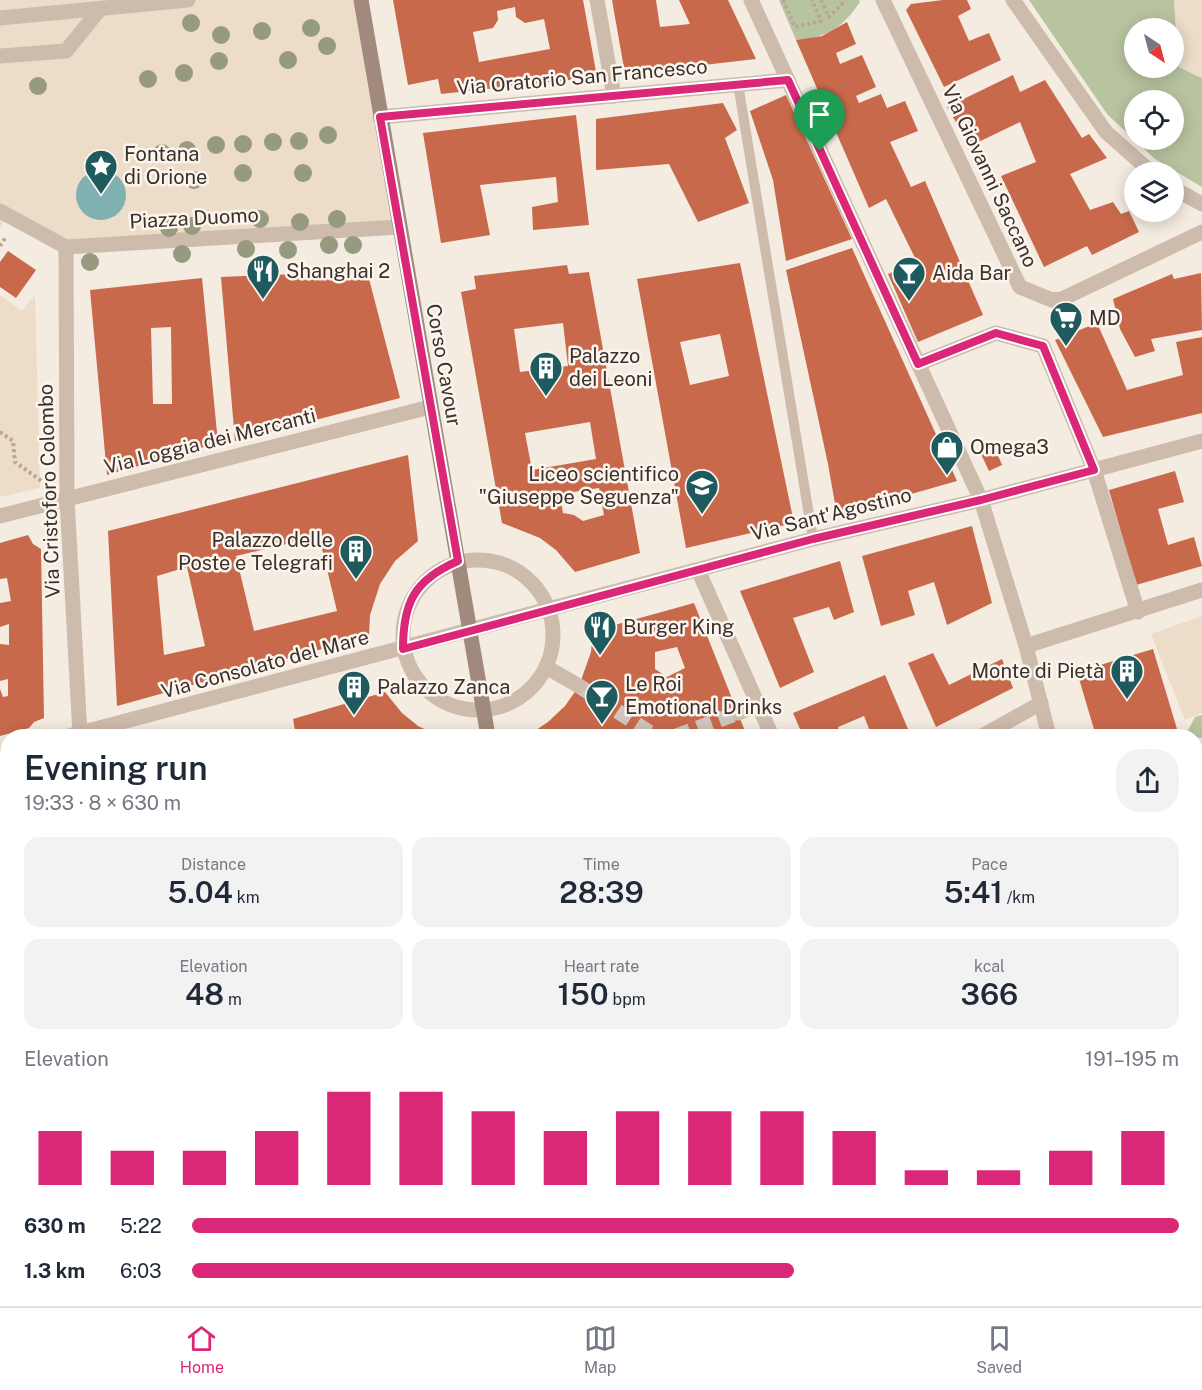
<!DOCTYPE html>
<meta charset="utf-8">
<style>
body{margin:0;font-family:"Public Sans",sans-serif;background:#f2f2f3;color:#1f2937;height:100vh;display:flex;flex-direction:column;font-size:22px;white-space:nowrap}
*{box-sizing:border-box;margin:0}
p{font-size:20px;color:#747a83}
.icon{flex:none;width:33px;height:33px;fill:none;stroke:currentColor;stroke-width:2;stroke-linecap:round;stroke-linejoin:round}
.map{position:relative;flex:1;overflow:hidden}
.panel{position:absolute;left:0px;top:729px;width:1203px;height:578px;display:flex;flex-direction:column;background:#fff;border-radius:24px 24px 0 0;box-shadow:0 3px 15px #0003}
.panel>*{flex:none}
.needle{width:39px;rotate:144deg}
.fabs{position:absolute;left:1124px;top:18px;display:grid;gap:12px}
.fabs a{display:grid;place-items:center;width:60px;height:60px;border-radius:50%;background:#fff;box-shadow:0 3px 15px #0003;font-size:30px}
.pin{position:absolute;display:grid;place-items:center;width:51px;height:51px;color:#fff;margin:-62px -26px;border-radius:50% 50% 50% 0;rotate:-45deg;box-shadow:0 0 6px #0007}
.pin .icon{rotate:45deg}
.round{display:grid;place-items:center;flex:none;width:63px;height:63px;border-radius:24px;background:#f2f2f3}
.head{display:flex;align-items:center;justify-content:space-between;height:102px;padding:0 24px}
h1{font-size:33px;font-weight:600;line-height:45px}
.stats{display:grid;grid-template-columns:repeat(3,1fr);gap:9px;height:102px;padding:6px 24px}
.stats div{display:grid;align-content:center;border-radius:15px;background:#f2f2f3;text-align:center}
.stats b{font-size:30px;font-weight:600}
.stats small{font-size:16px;font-weight:400}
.stats p{font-size:16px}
.chart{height:168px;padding:12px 24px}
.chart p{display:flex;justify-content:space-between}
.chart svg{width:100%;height:108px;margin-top:6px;stroke:#db2777;stroke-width:6}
ul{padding:0 24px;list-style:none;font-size:20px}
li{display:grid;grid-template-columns:96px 72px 1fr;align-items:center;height:45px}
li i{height:15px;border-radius:8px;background:#db2777}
.menu{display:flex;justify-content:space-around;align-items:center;height:84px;border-top:2px solid #e0e1e3;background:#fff;font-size:16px;color:#747a83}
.menu a{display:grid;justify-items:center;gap:3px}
.menu .current{color:#db2777}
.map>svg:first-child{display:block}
</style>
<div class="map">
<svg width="1202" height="1306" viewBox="0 0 1202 1306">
<rect width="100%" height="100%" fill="#f4ebe1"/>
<g fill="#b8c4a0" fill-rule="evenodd">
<path d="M779 0H859L860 2C842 28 828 37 796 40Z"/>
<path d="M1029 0H1174L1179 67 1202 78V187L1155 159 1107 114ZM1134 28H1173V68H1134ZM1134 100H1173V140H1134Z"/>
<path d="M1202 715V738L1185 736 1195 717Z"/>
</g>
<g fill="#ecdcc8">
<path d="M0 0H361L399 227 66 247 12 210 0 227Z"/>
<path d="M1174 0H1202V78L1179 67Z"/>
<path d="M0 295 22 311 35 295 40 488 0 497Z"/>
<path d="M1202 616V713L1185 720 1151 634Z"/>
<path d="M7 753 8 1293 0 1297V755Z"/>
</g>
<circle fill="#7fb0b2" cx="101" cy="195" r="25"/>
<g fill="#c8694b" fill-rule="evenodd">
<path d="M393 0H583L597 77 441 94 438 79 408 85ZM515 7 516 17 525 23 544 19 550 49 479 62 473 32 493 28 498 20 497 11Z"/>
<path d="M612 0H656L660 27 690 24 679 0H728L756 59 625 74Z"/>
<path d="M943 0H967L971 9 958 16 969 41 989 33 1001 60 944 87 906 10 911 4Z"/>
<path d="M847 22 856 44 836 53 840 64 862 55 876 87 856 96 859 103 881 94 887 108 905 101 918 131 890 142 911 187 925 181 983 315 918 342 888 274 917 262 886 199 869 208 796 40 822 36Z"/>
<path d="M1013 75 1020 92 1045 80 1082 138 1089 134 1107 158 1070 174 1090 210 1113 202 1121 214 1129 211 1139 232 1092 255 1087 246 1044 267 1001 176 1036 162 1020 122 970 146 947 107Z"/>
<path d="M786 95 852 239 786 261 773 180 750 111Z"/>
<path d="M723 103 737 130 725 138 749 203 698 222 669 164 596 170V119Z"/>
<path d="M576 115 589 225 533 230 532 207 558 202 556 177 480 185 490 235 441 243 423 133Z"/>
<path d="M852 248 957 481 837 515 828 464 786 270Z"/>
<path d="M8 251 36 270 16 298 0 287V262Z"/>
<path d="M740 263 794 523 686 548 637 279ZM720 334 729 376 690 385 680 342Z"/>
<path d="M567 265 569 274 589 272 640 553 575 572 556 550 540 538 502 523 461 292 476 289 474 276ZM563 323 568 366 520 372 514 329ZM590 422 596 459 532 470 525 433ZM599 488 604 515 583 521 574 515 563 513 560 494Z"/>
<path d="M367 271 400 398 235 441 221 277Z"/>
<path d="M1201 273 1202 330 1151 339 1155 351 1135 357 1120 329 1113 299 1172 274 1174 279Z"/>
<path d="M202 278 218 443 107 475 90 290ZM171 327 172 404H153L151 328Z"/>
<path d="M1097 323 1127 390 1183 375 1176 342 1202 337V413L1103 437 1055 340Z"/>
<path d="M995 448 1002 465 989 471 981 454Z"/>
<path d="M408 455 418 541 395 561 380 584 370 615 369 636 117 706 108 531ZM319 536 337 611 254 631 236 556ZM187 567 205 646 164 655 157 576Z"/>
<path d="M1175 471 1184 502 1158 509 1168 545 1194 537 1202 566 1136 585 1109 490Z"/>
<path d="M972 526 992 603 947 625 934 582 908 591 915 615 881 626 862 556Z"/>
<path d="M28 535 33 544 41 549 44 718 34 722 29 728 0 736V689L3 697 8 696V679L0 681V644L9 645V624L0 627V603L11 601 7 578 0 579V543Z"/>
<path d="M840 561 854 612 834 620 829 607 793 618 814 672 780 688 740 591Z"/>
<path d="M694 603 747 736H530V734L548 722 565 706 579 686 591 652 593 631ZM677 647 685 668 667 677 655 669V652Z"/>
<path d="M1153 649 1177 729 1150 736H1096L1077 672Z"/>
<path d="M933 653 949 685 1002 659 1013 688 936 727 908 663Z"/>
<path d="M885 675 911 736H872L864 716 838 727 841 736H803L793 713Z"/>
<path d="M385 692 402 713 418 726 439 736H296L293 719Z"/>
<path d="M260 729 262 736H240Z"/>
<path d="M1196 800 1202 820V839L1196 841Z"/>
<path d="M1196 896H1202L1201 944 1199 936H1196Z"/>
<path d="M1202 1013V1058L1196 1060V1015Z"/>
<path d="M1196 1079 1202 1100 1201 1201 1196 1180Z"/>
<path d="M43 1299H132L120 1306H31Z"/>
<path d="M146 1299H203L207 1306H151Z"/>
<path d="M295 1299H400L404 1306H284Z"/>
<path d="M458 1299H531L519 1306H462Z"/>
<path d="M662 1299H712L714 1306H650Z"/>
<path d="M713 1299H783L785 1306H715Z"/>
<path d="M822 1299H884L871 1306H824Z"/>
<path d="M924 1299H984L987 1306H912Z"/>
<path d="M1032 1299H1091L1093 1306 1107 1299H1183L1185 1305 1183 1306H1035Z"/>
</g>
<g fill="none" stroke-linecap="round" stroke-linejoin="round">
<g stroke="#cfc6bd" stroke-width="15" stroke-dasharray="15 8" stroke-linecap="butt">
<path d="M579 686 655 736"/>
<path d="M676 736 738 713"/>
</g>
<g stroke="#b9a596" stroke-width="4" stroke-dasharray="3 3" stroke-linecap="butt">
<path d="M783 0 795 27 821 21 812 0"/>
<path d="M821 0 829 17 846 0"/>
<path d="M0 246 6 237"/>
<path d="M0 432 13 441 15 462 47 485"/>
<path d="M1196 881H1202"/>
<path d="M1196 1250 1202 1248"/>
</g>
<path stroke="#cdbbac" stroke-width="10" d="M738 84 813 539"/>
<g stroke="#cdbbac" stroke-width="15">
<path d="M597 0 614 96"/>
<path d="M751 0 981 500 1026 646 1049 736"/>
<path d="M883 0 1020 287 1052 300 1062 299 1202 232"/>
<path d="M1013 0 1106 132 1151 172"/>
<path d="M0 18 188 0"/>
<path d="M0 56 66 51 100 9"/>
<path d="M380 117 788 80"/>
<path d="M1173 188 1202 204"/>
<path d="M0 211 66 247 399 227"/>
<path d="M66 247 67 499 80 734"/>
<path d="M918 364 996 333 1043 346 1094 470 1138 612"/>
<path d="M0 516 430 407"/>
<circle cx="478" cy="635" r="75"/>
<path d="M698 570 772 736"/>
<path d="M1026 646 1202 590"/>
<path d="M546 667 579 686"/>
<path d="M738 713 759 705"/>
<path d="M69 736 813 539 981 500 1202 441"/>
<path d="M982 736 1041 703"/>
<path d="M0 755 8 753"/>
<path d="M0 930 8 943"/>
<path d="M1196 1276 1202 1301"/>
<path d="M0 1297 8 1293"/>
<path d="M229 1299 233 1306"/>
<path d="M425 1299 429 1306"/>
<path d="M793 1299 796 1306"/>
<path d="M1011 1299 1014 1306"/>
<path d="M538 1306 551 1299"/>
</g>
<g stroke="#a18a7d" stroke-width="15">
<path d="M361 0 488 736"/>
<path d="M587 1299 588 1306"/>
</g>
</g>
<g fill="#969b7f">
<circle cx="191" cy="23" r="9"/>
<circle cx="311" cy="28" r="9"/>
<circle cx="262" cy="31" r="9"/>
<circle cx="221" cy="35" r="9"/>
<circle cx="327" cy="46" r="9"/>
<circle cx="288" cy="60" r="9"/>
<circle cx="219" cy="61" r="9"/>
<circle cx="184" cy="73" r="9"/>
<circle cx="148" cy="79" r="9"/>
<circle cx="38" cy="86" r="9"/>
<circle cx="328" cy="135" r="9"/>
<circle cx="299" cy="141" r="9"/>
<circle cx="273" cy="142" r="9"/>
<circle cx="243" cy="144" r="9"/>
<circle cx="216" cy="145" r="9"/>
<circle cx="187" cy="150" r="9"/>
<circle cx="162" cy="153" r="9"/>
<circle cx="243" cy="173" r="9"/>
<circle cx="303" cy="173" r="9"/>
<circle cx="194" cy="180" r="9"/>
<circle cx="260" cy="219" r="9"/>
<circle cx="337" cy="219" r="9"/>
<circle cx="300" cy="222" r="9"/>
<circle cx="192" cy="226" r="9"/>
<circle cx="169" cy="228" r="9"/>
<circle cx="329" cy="245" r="9"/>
<circle cx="353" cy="245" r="9"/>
<circle cx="246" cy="249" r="9"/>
<circle cx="288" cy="250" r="9"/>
<circle cx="182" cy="254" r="9"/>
<circle cx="90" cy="262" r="9"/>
</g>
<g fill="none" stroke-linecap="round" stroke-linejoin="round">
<defs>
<path id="route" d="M788 80 918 364 996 333 1043 346 1094 470 981 500 813 539 403 649C403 603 414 580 458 561L380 117Z"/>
</defs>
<use href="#route" stroke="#fff" stroke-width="12"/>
<use href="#route" stroke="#db2777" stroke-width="8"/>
</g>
<defs>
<symbol id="sight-pin" viewBox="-11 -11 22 30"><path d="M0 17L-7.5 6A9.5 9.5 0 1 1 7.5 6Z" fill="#1f5a5e" stroke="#fbf5ee"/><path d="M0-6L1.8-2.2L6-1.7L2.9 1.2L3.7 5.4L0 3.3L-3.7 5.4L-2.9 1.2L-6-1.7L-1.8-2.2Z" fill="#fff"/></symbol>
<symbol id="restaurant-pin" viewBox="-11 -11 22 30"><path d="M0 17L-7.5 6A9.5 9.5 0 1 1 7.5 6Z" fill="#1f5a5e" stroke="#fbf5ee"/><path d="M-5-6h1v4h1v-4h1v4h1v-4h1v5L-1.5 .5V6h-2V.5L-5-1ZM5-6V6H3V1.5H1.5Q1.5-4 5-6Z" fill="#fff"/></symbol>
<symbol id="bar-pin" viewBox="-11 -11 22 30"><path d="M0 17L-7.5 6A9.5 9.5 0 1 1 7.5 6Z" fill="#1f5a5e" stroke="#fbf5ee"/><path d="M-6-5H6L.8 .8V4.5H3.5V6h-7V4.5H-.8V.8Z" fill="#fff"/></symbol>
<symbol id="supermarket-pin" viewBox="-11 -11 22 30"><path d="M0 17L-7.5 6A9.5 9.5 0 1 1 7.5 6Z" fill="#1f5a5e" stroke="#fbf5ee"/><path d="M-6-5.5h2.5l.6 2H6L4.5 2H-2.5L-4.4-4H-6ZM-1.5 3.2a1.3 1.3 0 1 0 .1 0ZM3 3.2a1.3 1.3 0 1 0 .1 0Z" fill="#fff"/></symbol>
<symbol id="building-pin" viewBox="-11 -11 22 30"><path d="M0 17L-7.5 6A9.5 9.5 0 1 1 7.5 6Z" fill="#1f5a5e" stroke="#fbf5ee"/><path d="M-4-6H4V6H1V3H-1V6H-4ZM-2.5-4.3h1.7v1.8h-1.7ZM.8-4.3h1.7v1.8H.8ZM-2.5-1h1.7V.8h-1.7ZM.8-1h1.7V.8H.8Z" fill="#fff"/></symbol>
<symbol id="shop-pin" viewBox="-11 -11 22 30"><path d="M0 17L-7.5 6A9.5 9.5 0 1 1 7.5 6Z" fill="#1f5a5e" stroke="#fbf5ee"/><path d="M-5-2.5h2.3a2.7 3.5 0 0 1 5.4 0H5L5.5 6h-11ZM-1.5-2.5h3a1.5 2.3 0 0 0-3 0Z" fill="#fff"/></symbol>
<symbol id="school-pin" viewBox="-11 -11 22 30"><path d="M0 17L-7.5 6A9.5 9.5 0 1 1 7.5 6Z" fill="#1f5a5e" stroke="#fbf5ee"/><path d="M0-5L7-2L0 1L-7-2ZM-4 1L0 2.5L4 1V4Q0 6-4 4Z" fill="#fff"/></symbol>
</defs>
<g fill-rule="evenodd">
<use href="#sight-pin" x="82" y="147" width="38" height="52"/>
<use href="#restaurant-pin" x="244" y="252" width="38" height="52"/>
<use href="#bar-pin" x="890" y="254" width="38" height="52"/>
<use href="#supermarket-pin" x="1047" y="299" width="38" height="52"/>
<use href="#building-pin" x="527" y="349" width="38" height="52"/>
<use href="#shop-pin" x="928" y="428" width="38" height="52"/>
<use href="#school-pin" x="683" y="467" width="38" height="52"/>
<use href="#building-pin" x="337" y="532" width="38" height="52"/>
<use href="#restaurant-pin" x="581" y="608" width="38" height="52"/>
<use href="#building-pin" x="1108" y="652" width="38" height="52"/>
<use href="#building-pin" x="335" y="668" width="38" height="52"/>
<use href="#bar-pin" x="583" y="677" width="38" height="52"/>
</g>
<g text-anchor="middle" stroke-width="5" stroke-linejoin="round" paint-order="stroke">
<g font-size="20" fill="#3b302b" stroke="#fbf5ee">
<text transform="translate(582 77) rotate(-5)" y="7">Via Oratorio San Francesco</text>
<text transform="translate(990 176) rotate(65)" y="7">Via Giovanni Saccano</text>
<text transform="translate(194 218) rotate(-3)" y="7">Piazza Duomo</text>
<text transform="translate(444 365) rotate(80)" y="7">Corso Cavour</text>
<text transform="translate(210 441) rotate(-14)" y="7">Via Loggia dei Mercanti</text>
<text transform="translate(49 491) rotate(-92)" y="7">Via Cristoforo Colombo</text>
<text transform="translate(831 514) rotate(-14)" y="7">Via Sant'Agostino</text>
<text transform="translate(265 664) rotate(-15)" y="7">Via Consolato del Mare</text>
</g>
<g font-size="20" fill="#3b302b" stroke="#fbf5ee" text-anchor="start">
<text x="124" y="161">Fontana<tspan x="124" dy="23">di Orione</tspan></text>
<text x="286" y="278">Shanghai 2</text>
<text x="932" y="280">Aida Bar</text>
<text x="1089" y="325">MD</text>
<text x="569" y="363">Palazzo<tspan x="569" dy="23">dei Leoni</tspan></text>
<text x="970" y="454">Omega3</text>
<text x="679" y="481" text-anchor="end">Liceo scientifico<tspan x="679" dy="23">"Giuseppe Seguenza"</tspan></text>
<text x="333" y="547" text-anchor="end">Palazzo delle<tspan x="333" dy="23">Poste e Telegrafi</tspan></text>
<text x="623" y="634">Burger King</text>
<text x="1104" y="678" text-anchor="end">Monte di Pietà</text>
<text x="625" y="691">Le Roi<tspan x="625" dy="23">Emotional Drinks</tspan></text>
<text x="377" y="694">Palazzo Zanca</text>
</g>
</g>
</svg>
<div class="fabs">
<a><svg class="needle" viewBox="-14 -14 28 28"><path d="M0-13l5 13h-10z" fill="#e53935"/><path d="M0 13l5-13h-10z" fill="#747a83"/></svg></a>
<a><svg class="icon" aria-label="locate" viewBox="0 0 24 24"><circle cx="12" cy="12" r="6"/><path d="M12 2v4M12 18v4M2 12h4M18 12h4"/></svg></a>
<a><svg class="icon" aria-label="layers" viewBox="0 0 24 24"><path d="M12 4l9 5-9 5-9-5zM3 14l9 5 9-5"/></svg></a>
</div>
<div class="pin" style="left:820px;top:151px;background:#1e9e55"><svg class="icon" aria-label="arrive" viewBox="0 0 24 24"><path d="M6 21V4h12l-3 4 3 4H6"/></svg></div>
<section class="panel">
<div class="head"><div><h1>Evening run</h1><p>19:33 · 8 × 630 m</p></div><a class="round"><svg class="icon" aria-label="share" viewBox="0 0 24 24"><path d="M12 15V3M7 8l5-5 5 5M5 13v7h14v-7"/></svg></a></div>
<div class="stats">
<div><p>Distance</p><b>5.04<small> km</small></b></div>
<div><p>Time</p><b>28:39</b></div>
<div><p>Pace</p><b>5:41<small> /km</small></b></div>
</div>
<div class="stats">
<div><p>Elevation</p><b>48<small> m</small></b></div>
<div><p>Heart rate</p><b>150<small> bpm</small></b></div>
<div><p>kcal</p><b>366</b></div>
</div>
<div class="chart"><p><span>Elevation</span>191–195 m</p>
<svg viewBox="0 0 160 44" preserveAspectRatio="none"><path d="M5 44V22M15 44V30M25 44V30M35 44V22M45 44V6M55 44V6M65 44V14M75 44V22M85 44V14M95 44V14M105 44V14M115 44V22M125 44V38M135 44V38M145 44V30M155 44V22"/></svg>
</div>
<ul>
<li><b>630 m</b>5:22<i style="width:100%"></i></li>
<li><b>1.3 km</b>6:03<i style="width:61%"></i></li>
</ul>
</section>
</div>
<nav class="menu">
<a class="current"><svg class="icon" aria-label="home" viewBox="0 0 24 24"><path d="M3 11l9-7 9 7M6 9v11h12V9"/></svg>Home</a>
<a><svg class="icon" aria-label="map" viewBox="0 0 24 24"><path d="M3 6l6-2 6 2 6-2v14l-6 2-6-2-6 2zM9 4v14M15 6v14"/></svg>Map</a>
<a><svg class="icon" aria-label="saved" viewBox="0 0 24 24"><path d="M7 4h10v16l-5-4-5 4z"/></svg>Saved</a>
</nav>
